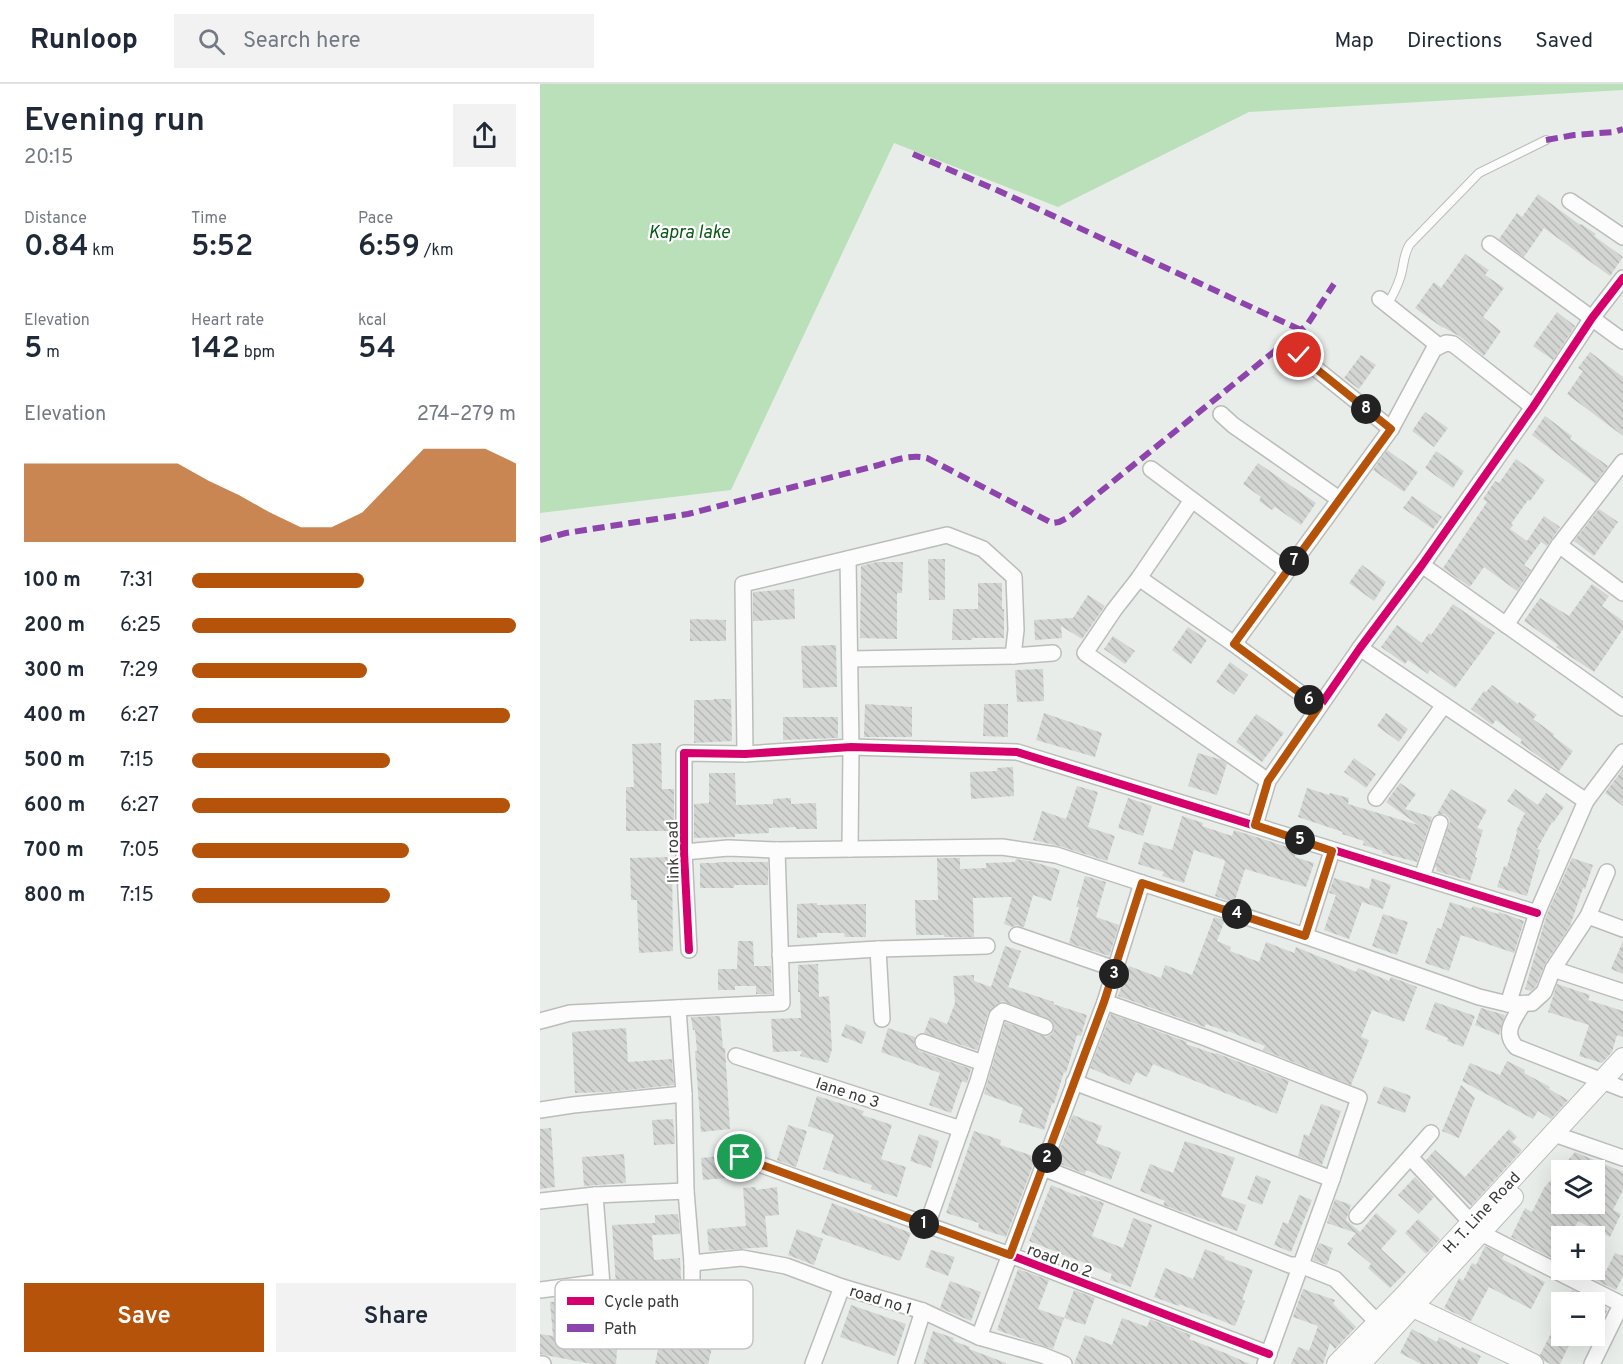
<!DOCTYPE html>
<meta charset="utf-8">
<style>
body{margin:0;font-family:Overpass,sans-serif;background:#f2f2f3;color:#1f2937;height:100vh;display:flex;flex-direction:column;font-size:22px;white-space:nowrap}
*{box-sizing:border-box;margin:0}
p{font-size:20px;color:#747a83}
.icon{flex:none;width:33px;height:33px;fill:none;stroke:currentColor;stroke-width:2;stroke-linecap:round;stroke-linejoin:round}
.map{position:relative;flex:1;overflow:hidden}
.panel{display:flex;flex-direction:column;background:#fff;width:540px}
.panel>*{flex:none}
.buttons{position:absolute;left:1011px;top:1076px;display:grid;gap:12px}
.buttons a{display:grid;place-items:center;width:54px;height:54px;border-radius:0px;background:#fff;box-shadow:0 6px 24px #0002;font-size:30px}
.pin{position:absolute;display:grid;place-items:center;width:51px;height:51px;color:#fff;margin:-26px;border:3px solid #fff;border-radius:50%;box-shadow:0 2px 6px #0007}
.km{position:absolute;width:30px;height:30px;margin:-15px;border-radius:50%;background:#222;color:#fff;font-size:16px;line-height:30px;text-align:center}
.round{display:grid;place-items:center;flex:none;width:63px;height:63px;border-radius:0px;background:#f2f2f3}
.summary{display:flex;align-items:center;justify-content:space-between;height:102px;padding:0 24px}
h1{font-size:33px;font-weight:600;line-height:45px}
.metrics{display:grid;grid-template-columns:repeat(3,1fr);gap:9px;height:102px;padding:6px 24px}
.metrics div{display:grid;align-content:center}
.metrics b{font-size:30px;font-weight:600}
.metrics small{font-size:16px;font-weight:400}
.metrics p{font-size:16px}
.chart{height:168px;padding:12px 24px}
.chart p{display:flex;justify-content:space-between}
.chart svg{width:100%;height:108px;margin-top:6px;fill:#b45309;opacity:.7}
.action{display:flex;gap:12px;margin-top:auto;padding:12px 24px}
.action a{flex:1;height:69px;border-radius:0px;background:#b45309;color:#fff;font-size:24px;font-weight:600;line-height:69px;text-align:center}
.action a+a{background:#f2f2f3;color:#1f2937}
ul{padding:0 24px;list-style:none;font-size:20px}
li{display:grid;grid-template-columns:96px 72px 1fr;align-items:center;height:45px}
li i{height:15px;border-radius:8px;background:#b45309}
header{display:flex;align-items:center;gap:36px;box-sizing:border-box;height:84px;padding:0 30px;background:#fff;border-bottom:2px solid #e0e1e3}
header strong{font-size:28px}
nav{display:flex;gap:33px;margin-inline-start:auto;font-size:21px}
.search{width:420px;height:54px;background:#f2f2f3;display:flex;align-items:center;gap:15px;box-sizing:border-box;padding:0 21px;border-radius:0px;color:#747a83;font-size:22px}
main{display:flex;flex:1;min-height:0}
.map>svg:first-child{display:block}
</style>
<header>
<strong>Runloop</strong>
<div class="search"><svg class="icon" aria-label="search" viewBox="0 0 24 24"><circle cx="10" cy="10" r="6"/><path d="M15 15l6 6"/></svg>Search here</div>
<nav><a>Map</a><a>Directions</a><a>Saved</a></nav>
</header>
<main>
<section class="panel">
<div class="summary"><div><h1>Evening run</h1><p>20:15</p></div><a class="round"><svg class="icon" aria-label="share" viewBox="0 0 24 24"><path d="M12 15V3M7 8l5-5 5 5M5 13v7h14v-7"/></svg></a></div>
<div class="metrics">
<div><p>Distance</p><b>0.84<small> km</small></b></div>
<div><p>Time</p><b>5:52</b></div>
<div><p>Pace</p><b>6:59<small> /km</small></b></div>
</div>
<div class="metrics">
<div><p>Elevation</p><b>5<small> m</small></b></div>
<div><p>Heart rate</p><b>142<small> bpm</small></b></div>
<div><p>kcal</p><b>54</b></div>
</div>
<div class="chart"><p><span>Elevation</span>274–279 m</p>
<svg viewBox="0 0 160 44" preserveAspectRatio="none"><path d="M0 44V12L10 12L20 12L30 12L40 12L50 12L60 19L70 25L80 32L90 38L100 38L110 32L120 19L130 6L140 6L150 6L160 12V44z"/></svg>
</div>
<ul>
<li><b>100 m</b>7:31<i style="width:53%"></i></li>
<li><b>200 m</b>6:25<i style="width:100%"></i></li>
<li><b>300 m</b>7:29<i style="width:54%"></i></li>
<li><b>400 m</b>6:27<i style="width:98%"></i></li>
<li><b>500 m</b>7:15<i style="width:61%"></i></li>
<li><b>600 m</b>6:27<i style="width:98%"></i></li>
<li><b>700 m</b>7:05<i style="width:67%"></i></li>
<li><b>800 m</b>7:15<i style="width:61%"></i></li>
</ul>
<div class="action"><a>Save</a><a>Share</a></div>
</section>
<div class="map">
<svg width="1083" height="1280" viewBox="0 0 1083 1280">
<defs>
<pattern id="building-back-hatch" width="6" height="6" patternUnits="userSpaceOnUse" patternTransform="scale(1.5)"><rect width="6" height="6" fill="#d2d5d2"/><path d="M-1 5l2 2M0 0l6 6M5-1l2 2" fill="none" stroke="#b5b8b5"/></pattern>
</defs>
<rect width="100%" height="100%" fill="#e9ede9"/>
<path fill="#b9e0b9" d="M0 0H1083V6L709 28 518 123 354 59 191 406 0 429Z"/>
<g fill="url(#building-back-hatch)" fill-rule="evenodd">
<path d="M998 110 1040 141 1041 140 1056 150 1054 152 1083 173 1070 192 1004 144 984 173 959 155 977 129 982 133Z"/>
<path d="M925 170 949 186 945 191 964 204 943 233 961 247 944 272 919 252 903 243V244L875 224 894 198 901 204Z"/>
<path d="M1017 228 1035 242 1013 276 993 262Z"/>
<path d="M1050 268 1083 293V352L1027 310 1043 287 1038 284Z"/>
<path d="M821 271 836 281 819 305 804 294Z"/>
<path d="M885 328 908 344 894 363 872 347Z"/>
<path d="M1005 332 1032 352 1030 355 1068 382 1055 399 992 351Z"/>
<path d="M847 366 878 388 864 408 833 386Z"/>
<path d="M896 367 924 387 913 404 885 384Z"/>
<path d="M976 375 1005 396 990 417 988 416 971 440 973 441 970 445 987 457 1004 432 1020 443 1007 462 1001 458 984 481 991 486 977 507 944 483 930 503 903 484 947 418 943 415 955 397 959 399Z"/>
<path d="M718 379 776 419 761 441 735 423 732 426 719 417 721 413 703 400Z"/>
<path d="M872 412 902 433 893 445 863 424Z"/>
<path d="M1059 425 1078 438 1054 472 1034 457Z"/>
<path d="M388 475H405V516H389Z"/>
<path d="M337 478H363L362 509H357V555L320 554 321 482Z"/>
<path d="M822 481 846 498 834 517 809 499Z"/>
<path d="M438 499H462V525H464V554H432V556H412L413 525H438Z"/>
<path d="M1052 500 1069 512 1062 522 1083 537V545L1054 588 1016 563 1018 561 984 537 1000 514 1029 532Z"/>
<path d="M254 505 255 535 213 537V508Z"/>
<path d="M548 511 565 522 542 555 521 542 522 554 495 556 494 536 533 534Z"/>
<path d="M913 520 955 549 915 604 890 586 888 590 868 576 865 580 841 563 857 541 882 559 889 549 891 551Z"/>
<path d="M150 535 186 536V557H150Z"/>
<path d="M648 543 667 556 651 580 632 566Z"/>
<path d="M573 552 595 567 585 580 564 565Z"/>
<path d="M296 561 297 603 263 604 261 562Z"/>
<path d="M690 578 708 591 694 611 676 598Z"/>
<path d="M503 585 504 617 477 618 475 586Z"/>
<path d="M952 601 978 620 979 618 997 631 993 635 1014 650 1013 652 1033 667 1019 687 980 659 982 656 956 636 952 641 931 625 944 607 946 608Z"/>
<path d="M174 615H191L192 657 154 659V616H174Z"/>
<path d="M325 620 372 623V653H324Z"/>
<path d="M444 620H468V653L443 652Z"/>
<path d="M504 629 562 649 555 673 496 656Z"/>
<path d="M846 629 868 645 859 658 837 642Z"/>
<path d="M716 630 744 649 722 678 696 658Z"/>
<path d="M243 633H298V654L243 656Z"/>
<path d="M121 659 122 705H134V747H86V703H94L92 660Z"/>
<path d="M658 669 682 676 687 680 677 711 648 702Z"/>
<path d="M814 674 836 690 826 704 804 688Z"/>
<path d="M473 683 474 712 431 715 430 688 457 687V684Z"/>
<path d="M1083 685V722L1065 709Z"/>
<path d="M169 689H195L196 721 233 720V715L251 714V720L276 719 277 745H256V743L229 744V749L195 750V753L154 754V720L169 719Z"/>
<path d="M860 699 876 710 865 725 892 733 877 778 842 769 843 767 823 761 824 757 802 750 803 748 758 733 767 704 789 711 790 709 809 714 808 720 878 741 846 718Z"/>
<path d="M537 702 558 708 548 743 575 752 567 777 519 762 493 756 502 727 526 735Z"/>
<path d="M911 705 947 726 937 744 943 746 935 773 937 774 930 797 896 787 897 784 895 783 910 738 908 733 904 730H897Z"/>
<path d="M975 705 998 721 1006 709 1024 723 1013 739 1012 738 997 765 1000 766 987 812 957 803 964 782 967 783 977 748 976 747 985 729 967 717Z"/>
<path d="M588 714 612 722 603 752 578 744Z"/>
<path d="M642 732 663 739 662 742 692 752 694 746 757 766 755 773 774 779 766 803 705 785 694 819 675 812 685 778 684 776 654 766 644 799 622 792 624 788 598 780 604 758 632 766Z"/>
<path d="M132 773 133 867 99 869 97 816H91L90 774Z"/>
<path d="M397 774H420V785L446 784V779L475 778 476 775 494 778 520 786 511 817 493 811 484 843 476 841 472 843 464 840 472 813 433 814 434 853H404V851H376L375 816H398Z"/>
<path d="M1032 774 1053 781 1045 805 1043 804 1030 842 1005 880 996 902 991 907 985 905 1007 830Z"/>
<path d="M177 778H228V801H194V804H160V779H177Z"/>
<path d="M545 792 566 798 556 833 579 841 569 872 529 859 539 823H536Z"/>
<path d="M794 794 829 805 832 794 851 801 843 825 822 818 809 855 784 846 796 811 789 809Z"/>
<path d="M910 818 931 825 933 822 958 830 959 828 984 837 974 869 921 851 909 887 885 879 897 844 901 845Z"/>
<path d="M277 819V821L326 820V853H305L304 849H277V853L257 854V820Z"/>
<path d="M843 830 868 838 857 871 832 862Z"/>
<path d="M674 833 685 836 677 857 691 863 690 867 719 878 726 858 754 869 756 863 816 888 818 884 849 897 851 893 877 903 864 938 832 926 821 953 829 956 811 1001 723 966 725 962 688 947V948L666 940 665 943 578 912 589 882 621 894 625 881 652 891Z"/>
<path d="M198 857H213L214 882H231L232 910H216V902H195V906H178V885H197Z"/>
<path d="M1083 857V890L1071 885Z"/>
<path d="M465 862 481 867 468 903 514 918 513 920 547 931 541 952 537 951 526 989 524 988 514 1020 512 1019 504 1046 479 1038 483 1024 444 1010 465 938 506 953 511 951 514 946V941L512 936 462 917 457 920 448 929 437 966 384 949 390 933 407 940 415 919 413 892 434 891V897L451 903Z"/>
<path d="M278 880 279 913 289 912 292 965 288 979 260 972 262 967 233 968 231 935 261 934 260 908H258V881Z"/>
<path d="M1017 900 1050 911 1048 916 1083 927V953L1077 951 1072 968 1062 979 1039 972 1049 941 1008 928Z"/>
<path d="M895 918 935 932 923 963 907 957 908 954 885 945Z"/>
<path d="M941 924 965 931 959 951 935 941Z"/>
<path d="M571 930 647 958 646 960 675 970 676 969 749 997 737 1030 613 980 607 993 596 988 590 1001 550 984Z"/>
<path d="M180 932 183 964H185L190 1045 161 1048 155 967H157L155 946H153L151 933Z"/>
<path d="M306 940 326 948 322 960 301 952Z"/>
<path d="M86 944 88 978 132 975 134 1001 68 1008 35 1009 32 948Z"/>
<path d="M348 944 375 953 374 960 379 967 431 985 427 999 422 997 411 1029 389 1021 400 989 341 968Z"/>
<path d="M967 977 985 986 984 989 1010 1003 1009 1005 1028 1016 1011 1035 998 1027 993 1035 922 997 930 979 960 991Z"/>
<path d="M921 1001 935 1014 919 1054 902 1047Z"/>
<path d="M844 1002 871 1012 865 1029 837 1019Z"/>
<path d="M277 1012 324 1027 322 1031 352 1041 341 1075 366 1083 357 1113 331 1105 332 1101 283 1085 294 1051 268 1042Z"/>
<path d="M781 1020 801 1027 782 1081 758 1072 764 1050 769 1052Z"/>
<path d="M533 1031 562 1042 556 1059 581 1068 571 1096 546 1086 545 1090 515 1078Z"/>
<path d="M133 1035 135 1060 114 1061 112 1036Z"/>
<path d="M248 1041 267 1047 256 1083 237 1076Z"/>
<path d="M11 1044 15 1103 0 1105V1045Z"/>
<path d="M969 1045 977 1053 972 1058 982 1066 931 1122 886 1076 895 1066 925 1093Z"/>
<path d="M434 1047 461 1056 460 1061 496 1073 466 1153 438 1144 439 1139 406 1129Z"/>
<path d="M379 1050 399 1057 391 1084 370 1077Z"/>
<path d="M645 1057 695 1074 681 1112 706 1121 697 1147 623 1121 625 1117 600 1107 610 1080 633 1089Z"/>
<path d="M1035 1068 1083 1088V1106L1073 1126 1081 1130 1070 1153 1038 1137 1035 1143 1033 1142 1028 1152H1022V1179L971 1153 985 1124 992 1128 1004 1104ZM1022 1086H1054V1119H1022Z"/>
<path d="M84 1070 86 1099 44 1102 42 1073Z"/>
<path d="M191 1071 192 1079 195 1081 196 1093 163 1096 161 1074Z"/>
<path d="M716 1091 731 1097 722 1121 707 1115Z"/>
<path d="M875 1093 894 1113 879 1130 858 1111Z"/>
<path d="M511 1101 540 1113 541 1111 564 1119 552 1152 583 1164 593 1134 612 1141 591 1203 570 1196 572 1190 489 1157Z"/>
<path d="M216 1103V1106L237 1103 239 1131 225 1132 228 1163 169 1167 167 1145 206 1142 203 1104Z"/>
<path d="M759 1111 772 1116 751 1168 734 1161 743 1138 748 1140Z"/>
<path d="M795 1115 811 1121 806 1136 820 1148 836 1129 857 1147 841 1165 866 1188 850 1204 828 1184 831 1180 807 1160 816 1149 787 1139Z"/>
<path d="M292 1119 371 1149 360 1177 281 1149Z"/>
<path d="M138 1130 140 1150 112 1151 114 1176 140 1174 142 1212 77 1216 72 1141 115 1139V1131Z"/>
<path d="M878 1135 900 1155 886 1170 865 1149Z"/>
<path d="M257 1145 283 1155 274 1181 248 1171Z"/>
<path d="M779 1159 793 1164 787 1181 773 1176Z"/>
<path d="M945 1162 964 1171 962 1175 1005 1198 991 1225 949 1203 931 1237 904 1224 919 1194 923 1197 932 1179 936 1181Z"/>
<path d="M665 1165 685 1173 684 1175 713 1186 702 1216 705 1217 695 1242 639 1220V1222L614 1213 625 1184 653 1195Z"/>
<path d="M391 1166 415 1173 408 1192 385 1183Z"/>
<path d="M1075 1169 1083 1172V1192L1076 1206 1041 1189 1043 1185H1054V1181L1066 1187Z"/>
<path d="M478 1185 509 1196 498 1225 524 1234 513 1265 457 1246Z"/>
<path d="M410 1197 441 1208 431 1237 400 1224Z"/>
<path d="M763 1205 795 1216 793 1220 816 1243 795 1265 790 1259 783 1280H751L758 1263 769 1267 778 1242 753 1233Z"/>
<path d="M534 1206 555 1214 545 1241 524 1234Z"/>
<path d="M1032 1206 1067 1224 1066 1226 1067 1227 1054 1253V1218H1027Z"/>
<path d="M31 1217 34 1255 55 1259 53 1235 65 1237 147 1231 148 1246 209 1241 210 1262 172 1264 168 1280H115L119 1261H115L114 1251 78 1253 76 1280H52L0 1270V1250L13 1252 10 1218Z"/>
<path d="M311 1221 366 1240 355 1272 300 1253Z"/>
<path d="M1022 1228V1251H1034L1020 1280H1011L1004 1277 1000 1271Z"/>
<path d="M582 1234 607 1243 610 1235 651 1251 649 1255 685 1269 710 1280H534L545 1251 572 1261Z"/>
<path d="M872 1245 897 1258 899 1253 921 1265 922 1263 941 1272 937 1280H881L860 1269Z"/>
<path d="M393 1247 414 1254 413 1257 430 1263 429 1265 466 1279V1280H383Z"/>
</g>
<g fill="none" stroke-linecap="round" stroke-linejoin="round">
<defs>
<path id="service" d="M847 221C852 213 857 203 860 194 864 183 863 170 870 160L939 89 1006 56"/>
<g id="minor">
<path d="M1030 117 1083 153"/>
<path d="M950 160 1083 257"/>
<path d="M840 215 899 262"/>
<path d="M759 271 851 345"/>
<path d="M681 330 693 341 799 415"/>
<path d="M611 385 747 487"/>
<path d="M652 416 599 494 574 526 545 569 728 697"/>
<path d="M1019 461 1083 509"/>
<path d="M308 475 311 663 310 765"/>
<path d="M882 481 1083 624"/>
<path d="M599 494 694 560 779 623"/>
<path d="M966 541 1019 461 1083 378"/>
<path d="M694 560 851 345 894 265 906 259 913 260 993 323"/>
<path d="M820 564 1046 717"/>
<path d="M310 575 473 572 513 569"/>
<path d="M205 670 203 500 407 451 443 465 474 493 476 546 473 572"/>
<path d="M836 714 904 621"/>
<path d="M715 741 728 697 820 564 882 481 993 323 1052 234 1083 194"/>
<path d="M144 768 188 764 237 766 462 763 516 771 765 852 939 913 968 920 992 919 1004 908 1013 885 1048 832 1067 788"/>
<path d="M882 793 900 739"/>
<path d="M1048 832 1083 845"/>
<path d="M477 851 575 885"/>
<path d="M765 852 792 767"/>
<path d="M338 865 342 935"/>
<path d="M149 866 144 768V669L205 670 311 663 477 668 997 829"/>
<path d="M240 871 338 865 447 862"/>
<path d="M1013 885 1083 908"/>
<path d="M565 918 666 954 819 1014 792 1095 725 1280"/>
<path d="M968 920 997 829 1046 717 1083 668"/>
<path d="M983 920C974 935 962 948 976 963L1083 1005"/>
<path d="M0 937 30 929 242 919 237 766"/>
<path d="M383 958 443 979"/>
<path d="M196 972 421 1045"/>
<path d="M534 998 792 1095"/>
<path d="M0 1026 33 1021 144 1010"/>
<path d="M891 1049 870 1073 941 1149 1083 1221"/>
<path d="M1014 1050 1083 1074"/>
<path d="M200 1073 470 1171 729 1270"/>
<path d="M503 1084 750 1181H760L795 1195 845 1246"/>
<path d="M55 1111 64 1227 152 1221V1179L146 1107 144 1010 138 924"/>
<path d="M0 1117 55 1111 146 1107"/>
<path d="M817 1132 870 1073"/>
<path d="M387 1141 438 997 457 932 463 927 505 943"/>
<path d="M152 1179 202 1174 246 1182 302 1203 383 1227 439 1253 502 1271 524 1280"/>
<path d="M0 1206 62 1198"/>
<path d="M439 1253 565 918 602 799"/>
<path d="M0 1280H3"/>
<path d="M273 1280 302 1203"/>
<path d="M366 1280 383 1227"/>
<path d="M1052 1280 1077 1229 1083 1221"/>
</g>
<g id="tertiary">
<path d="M865 1215 873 1223 993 1280"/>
<path d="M797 1280 863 1213 1083 974"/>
<path d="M820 1280 973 1113"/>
</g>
</defs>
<use href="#service" stroke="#babdba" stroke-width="10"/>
<use href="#minor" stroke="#babdba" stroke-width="18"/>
<use href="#tertiary" stroke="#babdba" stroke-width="22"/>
<use href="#service" stroke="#fcfcfc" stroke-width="8"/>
<use href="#minor" stroke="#fcfcfc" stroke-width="15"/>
<use href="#tertiary" stroke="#fcfcfc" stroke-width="20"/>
<g stroke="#8e44ad" stroke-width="6" stroke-dasharray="12 6" stroke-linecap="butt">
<path d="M1006 56 1034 51 1074 48 1083 45"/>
<path d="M373 70 459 107 761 246"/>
<path d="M0 456 26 449 148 430 335 382C353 377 369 370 387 374L512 439 519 438 529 433 767 241 794 200"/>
</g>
<defs>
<g id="cycleway">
<path d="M715 741 728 697 820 564 882 481 993 323 1052 234 1083 194"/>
<path d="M149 866 144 768V669L205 670 311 663 477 668 997 829"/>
<path d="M200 1073 470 1171 729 1270"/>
</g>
</defs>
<use href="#cycleway" stroke="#fff" stroke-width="11"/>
<use href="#cycleway" stroke="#d6006c" stroke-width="8"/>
</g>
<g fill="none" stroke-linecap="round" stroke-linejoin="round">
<defs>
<path id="route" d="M200 1073 470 1171 564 918 602 799 765 852 792 767 715 741 728 697 779 623 694 560 851 345 759 271"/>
</defs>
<use href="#route" stroke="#fff" stroke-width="12"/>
<use href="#route" stroke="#b45309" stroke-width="8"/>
</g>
<g text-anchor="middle" stroke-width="4.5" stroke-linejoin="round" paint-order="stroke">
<g font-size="16" fill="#3a3c3a" stroke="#fff">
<text transform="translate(132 768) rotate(-91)" y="6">link road</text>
<text transform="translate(308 1008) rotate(18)" y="6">lane no 3</text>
<text transform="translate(941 1128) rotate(-47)" y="6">H. T. Line Road</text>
<text transform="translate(520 1176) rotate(21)" y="6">road no 2</text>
<text transform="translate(341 1215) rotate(17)" y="6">road no 1</text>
</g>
<g font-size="18" font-style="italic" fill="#095817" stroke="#fff">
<text x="149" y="154">Kapra lake</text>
</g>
</g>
<rect x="15" y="1196" width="198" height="69" rx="9" fill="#fff" stroke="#c4c4c4" stroke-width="1.5"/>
<rect x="27" y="1213" width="27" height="8" fill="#d6006c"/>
<rect x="27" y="1240" width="27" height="8" fill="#8e44ad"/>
<g font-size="16" fill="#3a3c3a">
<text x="64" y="1223">Cycle path</text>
<text x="64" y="1250">Path</text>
</g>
</svg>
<div class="buttons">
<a><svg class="icon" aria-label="layers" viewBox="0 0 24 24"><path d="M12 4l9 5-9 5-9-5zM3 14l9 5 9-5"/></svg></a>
<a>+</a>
<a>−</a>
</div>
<div class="pin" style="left:200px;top:1073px;background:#1e9e55"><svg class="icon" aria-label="arrive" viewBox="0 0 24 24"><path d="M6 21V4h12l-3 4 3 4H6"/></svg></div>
<div class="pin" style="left:759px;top:271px;background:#d93025"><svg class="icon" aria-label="check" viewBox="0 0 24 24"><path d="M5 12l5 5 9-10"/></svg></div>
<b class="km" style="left:384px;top:1140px">1</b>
<b class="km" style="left:507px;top:1074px">2</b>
<b class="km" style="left:574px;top:890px">3</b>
<b class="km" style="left:697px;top:830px">4</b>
<b class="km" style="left:760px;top:756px">5</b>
<b class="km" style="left:769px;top:616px">6</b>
<b class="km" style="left:754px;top:477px">7</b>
<b class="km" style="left:826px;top:325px">8</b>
</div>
</main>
